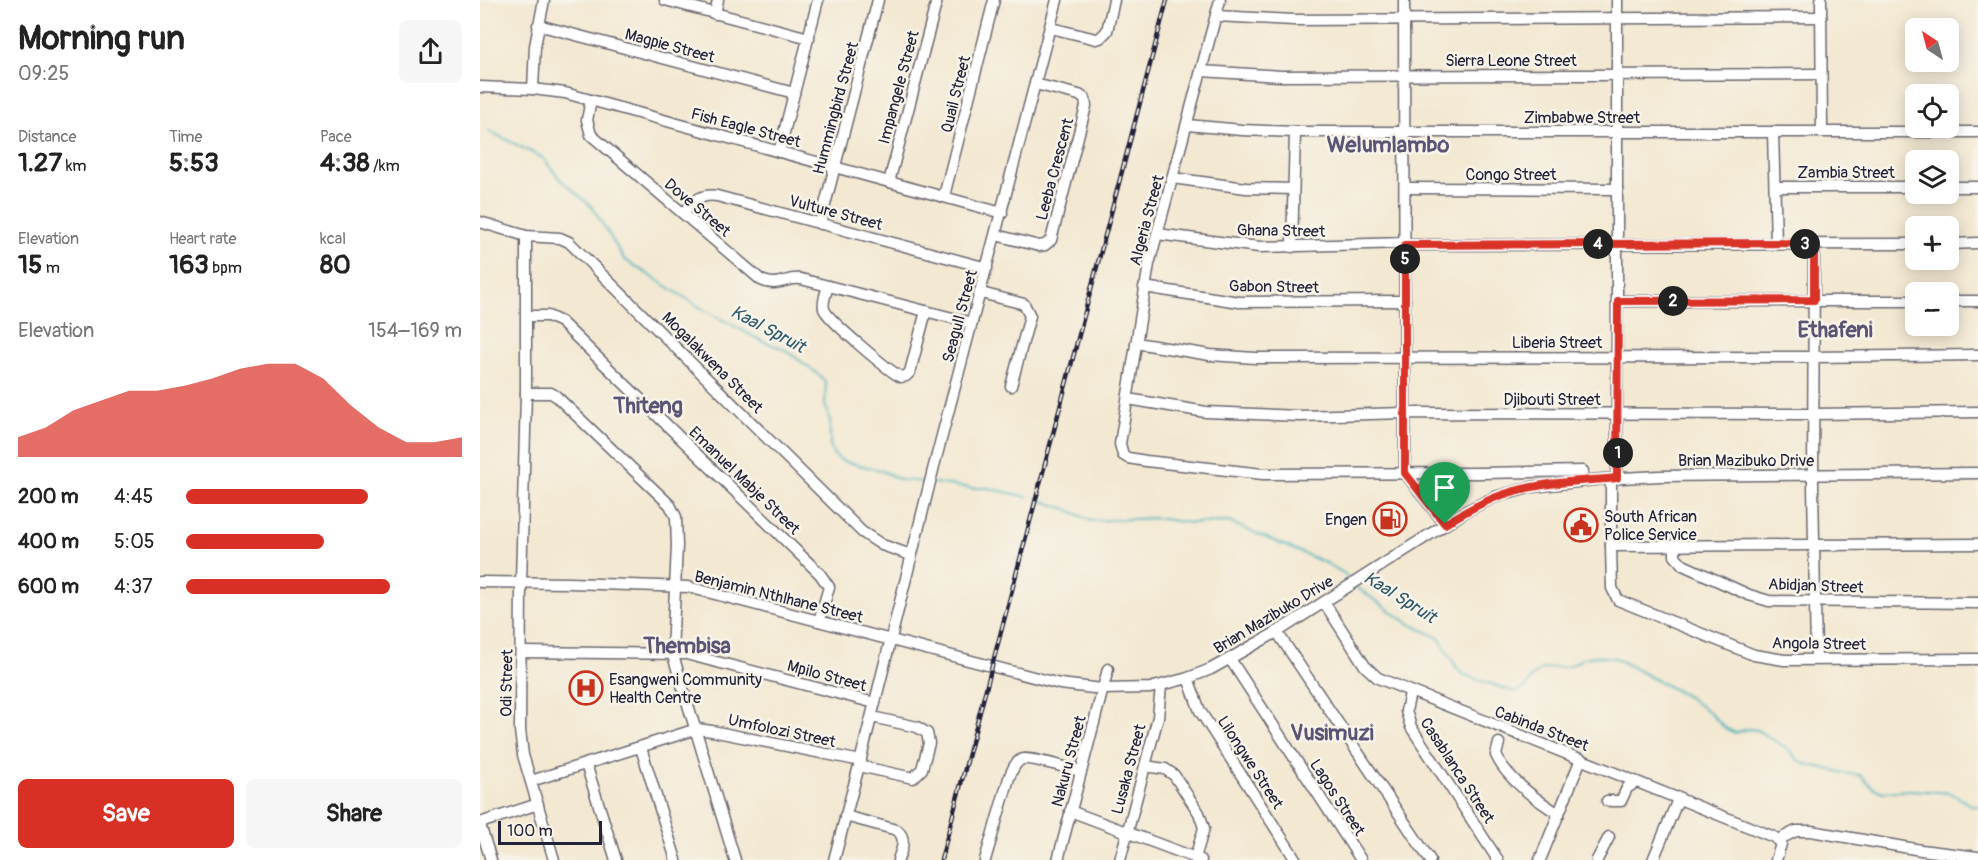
<!DOCTYPE html>
<meta charset="utf-8">
<style>
body{margin:0;font-family:Pangolin,sans-serif;background:#f6f6f6;color:#222;height:100vh;display:flex;flex-direction:column;font-size:22px;white-space:nowrap}
*{box-sizing:border-box;margin:0}
p{font-size:20px;color:#767676}
.icon{flex:none;width:33px;height:33px;fill:none;stroke:currentColor;stroke-width:2;stroke-linecap:round;stroke-linejoin:round}
.map{position:relative;flex:1;overflow:hidden}
.drawer{display:flex;flex-direction:column;background:#fff;width:480px}
.drawer>*{flex:none}
.needle{width:39px;rotate:324deg}
.fabs{position:absolute;left:1425px;top:18px;display:grid;gap:12px}
.fabs a{display:grid;place-items:center;width:54px;height:54px;border-radius:9px;background:#fff;box-shadow:0 3px 15px #0003;font-size:30px}
.scale{position:absolute;left:18px;bottom:15px;width:104px;box-sizing:border-box;padding-left:6px;border:3px solid #22223b;border-top:0;font-size:16px;line-height:21px;white-space:nowrap;color:#22223b;-webkit-text-stroke:4px #f7f3e8;paint-order:stroke}
.pin{position:absolute;display:grid;place-items:center;width:51px;height:51px;color:#fff;margin:-62px -26px;border-radius:50% 50% 50% 0;rotate:-45deg;box-shadow:0 0 6px #0007}
.pin .icon{rotate:45deg}
.km{position:absolute;width:30px;height:30px;margin:-15px;border-radius:50%;background:#222;color:#fff;font-size:16px;line-height:30px;text-align:center}
.round{display:grid;place-items:center;flex:none;width:63px;height:63px;border-radius:9px;background:#f6f6f6}
.overview{display:flex;align-items:center;justify-content:space-between;height:102px;padding:0 18px}
h1{font-size:33px;font-weight:800;line-height:45px}
.metrics{display:grid;grid-template-columns:repeat(3,1fr);gap:9px;height:102px;padding:6px 18px}
.metrics div{display:grid;align-content:center}
.metrics b{font-size:26px;font-weight:800}
.metrics small{font-size:16px;font-weight:400}
.metrics p{font-size:16px}
.chart{height:168px;padding:12px 18px}
.chart p{display:flex;justify-content:space-between}
.chart svg{width:100%;height:108px;margin-top:6px;fill:#d93025;opacity:.7}
.button{display:flex;gap:12px;margin-top:auto;padding:12px 18px}
.button a{flex:1;height:69px;border-radius:9px;background:#d93025;color:#fff;font-size:24px;font-weight:800;line-height:69px;text-align:center}
.button a+a{background:#f6f6f6;color:#222}
ul{padding:0 18px;list-style:none;font-size:20px}
li{display:grid;grid-template-columns:96px 72px 1fr;align-items:center;height:45px}
li i{height:15px;border-radius:8px;background:#d93025}
main{display:flex;flex:1;min-height:0}
.map>svg:first-child{display:block}
</style>
<main>
<section class="drawer">
<div class="overview"><div><h1>Morning run</h1><p>09:25</p></div><a class="round"><svg class="icon" aria-label="share" viewBox="0 0 24 24"><path d="M12 15V3M7 8l5-5 5 5M5 13v7h14v-7"/></svg></a></div>
<div class="metrics">
<div><p>Distance</p><b>1.27<small> km</small></b></div>
<div><p>Time</p><b>5:53</b></div>
<div><p>Pace</p><b>4:38<small> /km</small></b></div>
</div>
<div class="metrics">
<div><p>Elevation</p><b>15<small> m</small></b></div>
<div><p>Heart rate</p><b>163<small> bpm</small></b></div>
<div><p>kcal</p><b>80</b></div>
</div>
<div class="chart"><p><span>Elevation</span>154–169 m</p>
<svg viewBox="0 0 160 44" preserveAspectRatio="none"><path d="M0 44V36L10 32L20 25L30 21L40 17L50 17L60 15L70 12L80 8L90 6L100 6L110 12L120 23L130 32L140 38L150 38L160 36V44z"/></svg>
</div>
<ul>
<li><b>200 m</b>4:45<i style="width:66%"></i></li>
<li><b>400 m</b>5:05<i style="width:50%"></i></li>
<li><b>600 m</b>4:37<i style="width:74%"></i></li>
</ul>
<div class="button"><a>Save</a><a>Share</a></div>
</section>
<div class="map">
<svg width="1498" height="860" viewBox="0 0 1498 860">
<rect width="100%" height="100%" fill="#f7f3e8"/>
<filter id="ink" filterUnits="userSpaceOnUse"><feTurbulence type="fractalNoise" baseFrequency=".0167" numOctaves="2"/><feDisplacementMap in="SourceGraphic" scale="12" xChannelSelector="R" yChannelSelector="G"/><feConvolveMatrix kernelMatrix="1 2 1 2 8 2 1 2 1" color-interpolation-filters="sRGB"/></filter>
<filter id="wash" filterUnits="userSpaceOnUse"><feTurbulence type="fractalNoise" baseFrequency=".008" numOctaves="4" result="noise"/><feDisplacementMap in="SourceGraphic" scale="24" xChannelSelector="R" yChannelSelector="G"/><feGaussianBlur stdDeviation="1.35" result="paint"/><feColorMatrix in="noise" values="0 0 0 0 0 0 0 0 0 0 0 0 0 0 0 0 0 1.4 0 .05"/><feComposite in="paint" operator="in"/></filter>
<g filter="url(#wash)">
<rect width="100%" height="100%" fill="#f3e8d2"/>
<g fill="none" stroke-linecap="round" stroke-linejoin="round">
<g stroke="#3eaeb8" stroke-width="2">
<path d="M9 131 63 158 80 179 112 207 144 259 226 311 282 341 304 349 338 374 346 383 345 404 350 420V445L353 454 362 461 400 470 421 480 446 482"/>
<path d="M454 483 491 488H508L548 497"/>
<path d="M557 499 589 510 611 521 675 518 711 523 749 522 846 563 865 574 870 581"/>
<path d="M876 587 928 623 959 638 977 668 984 675 1035 692 1046 687 1052 677 1060 670 1074 667H1087L1104 658 1116 656 1135 658 1208 697 1230 713 1245 728 1255 733 1267 729 1277 730 1311 751 1316 759 1325 764 1369 774 1380 775 1393 788 1403 792 1433 790 1471 793 1492 806H1498"/>
</g>
</g>
</g>
<g filter="url(#ink)">
<g fill="none" stroke-linecap="round" stroke-linejoin="round">
<defs>
<g id="minor">
<path d="M185 0 329 38"/>
<path d="M740 0 669 264 640 444 643 455 648 458 666 461 783 474 1002 473 1103 471"/>
<path d="M924 0 925 473 965 524"/>
<path d="M1137 0V478"/>
<path d="M1341 0 1342 131"/>
<path d="M235 14 238 0"/>
<path d="M736 16 814 20 1341 17"/>
<path d="M58 25 314 93"/>
<path d="M571 28 616 39 620 38 627 31 634 0"/>
<path d="M721 71 801 76 1341 74"/>
<path d="M0 87 53 89 85 93 522 213"/>
<path d="M53 89 55 46 64 0"/>
<path d="M111 100 107 120 111 135 281 280C298 288 305 277 321 279L492 323"/>
<path d="M707 125 762 130 815 132H1498"/>
<path d="M1293 132 1296 243"/>
<path d="M299 152 338 0"/>
<path d="M692 178 766 188 813 189"/>
<path d="M409 182 457 0"/>
<path d="M1296 187H1436"/>
<path d="M1468 187H1498"/>
<path d="M925 188 1137 189"/>
<path d="M464 196 514 0"/>
<path d="M203 213C214 202 220 193 237 196L507 268"/>
<path d="M0 222 46 236 80 238 89 242 382 532 402 545 431 555"/>
<path d="M340 224 398 0"/>
<path d="M677 234 779 247 925 243"/>
<path d="M516 235 559 246 565 245 571 240 606 106 605 99 599 95 555 84"/>
<path d="M46 236V393L41 583 40 730 43 755 74 860"/>
<path d="M1334 244 1333 484 1336 659"/>
<path d="M1468 244 1498 243"/>
<path d="M925 245 1436 244"/>
<path d="M812 247 815 132"/>
<path d="M348 286C346 293 342 302 344 309 347 319 410 372 421 377L426 376 430 372 446 311"/>
<path d="M664 287 759 302 925 301"/>
<path d="M501 293 544 304 550 316 531 386"/>
<path d="M1138 301H1436"/>
<path d="M1468 301H1498"/>
<path d="M47 316H68L81 322 340 574 349 587 339 621"/>
<path d="M656 343 730 355 775 358 1333 357 1498 355"/>
<path d="M46 393H71L76 396 190 505 196 517 197 546 192 652 255 860"/>
<path d="M648 399 726 412 820 416 925 413 1334 414 1498 412"/>
<path d="M1131 479V546L1498 544"/>
<path d="M1195 544V556L1203 565 1269 595 1289 601 1498 603"/>
<path d="M1131 546 1132 588 1138 600 1274 655 1304 660 1498 659"/>
<path d="M0 582 90 583 208 587 580 684 622 689 670 688 708 678 731 669 797 632 988 510 1015 497 1052 487 1123 479 1180 476 1498 473"/>
<path d="M844 602 885 666 898 678 1294 837 1301 844 1296 860"/>
<path d="M797 632 950 860"/>
<path d="M41 652 206 654 395 703"/>
<path d="M750 659 881 860"/>
<path d="M708 678 720 711 816 860"/>
<path d="M930 693 926 711 931 727 1018 860"/>
<path d="M1019 743 1016 755C1026 778 1058 801 1079 814"/>
<path d="M161 748 196 860"/>
<path d="M106 764 136 860"/>
<path d="M379 766 433 778 442 769 449 743 447 733 437 727 392 717"/>
<path d="M665 766 685 769 694 775 719 813 724 828 715 858"/>
<path d="M51 781 217 729 232 731 381 761"/>
<path d="M1127 801H1141L1147 788 1156 782"/>
<path d="M590 811 721 860"/>
<path d="M365 816 417 830C427 839 422 848 418 860"/>
<path d="M0 823 58 804"/>
<path d="M0 825 11 860"/>
<path d="M1298 840 1316 831H1331L1441 850 1498 857"/>
<path d="M354 860 379 766 454 466 577 0"/>
<path d="M505 860 529 778C532 771 535 761 543 759 551 757 590 769 601 771"/>
<path d="M578 860 628 669"/>
<path d="M640 860 678 717 681 686"/>
<path d="M1060 860 1101 759"/>
<path d="M1117 860 1129 837"/>
<path d="M1173 860 1199 797"/>
</g>
</defs>
<use href="#minor" stroke="#6b6770" stroke-width="13"/>
<use href="#minor" stroke="#fff" stroke-width="10"/>
<defs>
<path id="rail" d="M461 860 687 0"/>
</defs>
<use href="#rail" stroke="#22223b" stroke-width="4.5"/>
<use href="#rail" stroke="#f7f3e8" stroke-width="2" stroke-dasharray="7" stroke-linecap="butt"/>
</g>
</g>
<g fill="none" stroke-linecap="round" stroke-linejoin="round" filter="url(#ink)">
<defs>
<path id="route" d="M1296 243 1334 244V300L1138 301 1137 478C1096 482 1053 482 1014 498 997 505 981 514 965 524L925 473V245Z"/>
</defs>
<use href="#route" stroke="#fff" stroke-width="12"/>
<use href="#route" stroke="#d93025" stroke-width="8"/>
</g>
<defs>
<symbol id="fuel-ring" viewBox="-11 -11 22 22"><circle r="9.5" fill="#f7f3e8" stroke="#c8321e" stroke-width="1.5"/><path d="M-5.5-6h7V0h2V4h1.3V-2.5L3-4.5l.8-.8L6-3V5H2.5V1h-1V6h-7ZM-4.2-4.7v3.2H.2V-4.7Z" fill="#c8321e"/></symbol>
<symbol id="civic-ring" viewBox="-11 -11 22 22"><circle r="9.5" fill="#f7f3e8" stroke="#c8321e" stroke-width="1.5"/><path d="M-.6-6.5H3V-4.5H.6V-3L4-1V1h2V6H-6V1h2V-1L-.6-3ZM-1.2 2.5V6h2.4V2.5Z" fill="#c8321e"/></symbol>
<symbol id="hospital-ring" viewBox="-11 -11 22 22"><circle r="9.5" fill="#f7f3e8" stroke="#c8321e" stroke-width="1.5"/><path d="M-5-5h3v3.5h4V-5h3V5h-3V1.5h-4V5h-3Z" fill="#c8321e"/></symbol>
</defs>
<g fill-rule="evenodd">
<use href="#fuel-ring" x="891" y="500" width="38" height="38"/>
<use href="#civic-ring" x="1082" y="506" width="38" height="38"/>
<use href="#hospital-ring" x="87" y="669" width="38" height="38"/>
</g>
<g text-anchor="middle" stroke-width="5" stroke-linejoin="round" paint-order="stroke">
<g font-size="16" fill="#22223b" stroke="#f7f3e8">
<text transform="translate(190 45) rotate(15)" y="6">Magpie Street</text>
<text x="1031" y="66">Sierra Leone Street</text>
<text transform="translate(418 87) rotate(-75)" y="6">Impangele Street</text>
<text transform="translate(475 94) rotate(-76)" y="6">Quail Street</text>
<text transform="translate(355 108) rotate(-75)" y="6">Hummingbird Street</text>
<text x="1102" y="123">Zimbabwe Street</text>
<text transform="translate(266 127) rotate(15)" y="6">Fish Eagle Street</text>
<text transform="translate(574 169) rotate(-75)" y="6">Leeba Crescent</text>
<text x="1366" y="178">Zambia Street</text>
<text x="1031" y="180">Congo Street</text>
<text transform="translate(218 207) rotate(40)" y="6">Dove Street</text>
<text transform="translate(356 212) rotate(15)" y="6">Vulture Street</text>
<text transform="translate(666 220) rotate(-75)" y="6">Algeria Street</text>
<text transform="translate(801 230) rotate(1)" y="6">Ghana Street</text>
<text transform="translate(794 286) rotate(1)" y="6">Gabon Street</text>
<text transform="translate(479 316) rotate(-75)" y="6">Seagull Street</text>
<text x="1077" y="348">Liberia Street</text>
<text transform="translate(233 362) rotate(45)" y="6">Mogalakwena Street</text>
<text x="1072" y="405">Djibouti Street</text>
<text x="1266" y="466">Brian Mazibuko Drive</text>
<text transform="translate(265 480) rotate(44)" y="6">Emanuel Mabje Street</text>
<text transform="translate(1336 585) rotate(2)" y="6">Abidjan Street</text>
<text transform="translate(299 596) rotate(14)" y="6">Benjamin Nthlhane Street</text>
<text transform="translate(793 614) rotate(-31)" y="6">Brian Mazibuko Drive</text>
<text transform="translate(1339 643) rotate(1)" y="6">Angola Street</text>
<text transform="translate(347 675) rotate(15)" y="6">Mpilo Street</text>
<text transform="translate(26 683) rotate(-89)" y="6">Odi Street</text>
<text transform="translate(1062 728) rotate(21)" y="6">Cabinda Street</text>
<text transform="translate(302 730) rotate(12)" y="6">Umfolozi Street</text>
<text transform="translate(588 761) rotate(-75)" y="6">Nakuru Street</text>
<text transform="translate(771 762) rotate(57)" y="6">Lilongwe Street</text>
<text transform="translate(648 769) rotate(-75)" y="6">Lusaka Street</text>
<text transform="translate(978 770) rotate(57)" y="6">Casablanca Street</text>
<text transform="translate(858 797) rotate(57)" y="6">Lagos Street</text>
</g>
<g font-size="16" fill="#22223b" stroke="#f7f3e8" text-anchor="start">
<text x="1124" y="522">South African<tspan x="1124" dy="18">Police Service</tspan></text>
<text x="887" y="525" text-anchor="end">Engen</text>
<text x="129" y="685">Esangweni Community<tspan x="129" dy="18">Health Centre</tspan></text>
</g>
<g font-size="18" font-style="italic" fill="#2d5a6d" stroke="#f7f3e8">
<text transform="translate(288 329) rotate(28)" y="6">Kaal Spruit</text>
<text transform="translate(920 597) rotate(32)" y="6">Kaal Spruit</text>
</g>
<g font-size="22" font-weight="bold" fill="#5c5475" stroke="#f7f3e8">
<text x="908" y="152">Welumlambo</text>
<text x="1355" y="337">Ethafeni</text>
<text x="168" y="413">Thiteng</text>
<text x="207" y="653">Thembisa</text>
<text x="852" y="740">Vusimuzi</text>
</g>
</g>
</svg>
<div class="fabs">
<a><svg class="needle" viewBox="-14 -14 28 28"><path d="M0-13l5 13h-10z" fill="#e53935"/><path d="M0 13l5-13h-10z" fill="#767676"/></svg></a>
<a><svg class="icon" aria-label="locate" viewBox="0 0 24 24"><circle cx="12" cy="12" r="6"/><path d="M12 2v4M12 18v4M2 12h4M18 12h4"/></svg></a>
<a><svg class="icon" aria-label="layers" viewBox="0 0 24 24"><path d="M12 4l9 5-9 5-9-5zM3 14l9 5 9-5"/></svg></a>
<a>+</a>
<a>−</a>
</div>
<div class="scale">100 m</div>
<div class="pin" style="left:965px;top:524px;background:#1e9e55"><svg class="icon" aria-label="arrive" viewBox="0 0 24 24"><path d="M6 21V4h12l-3 4 3 4H6"/></svg></div>
<b class="km" style="left:1138px;top:453px">1</b>
<b class="km" style="left:1193px;top:301px">2</b>
<b class="km" style="left:1325px;top:244px">3</b>
<b class="km" style="left:1118px;top:244px">4</b>
<b class="km" style="left:925px;top:259px">5</b>
</div>
</main>
